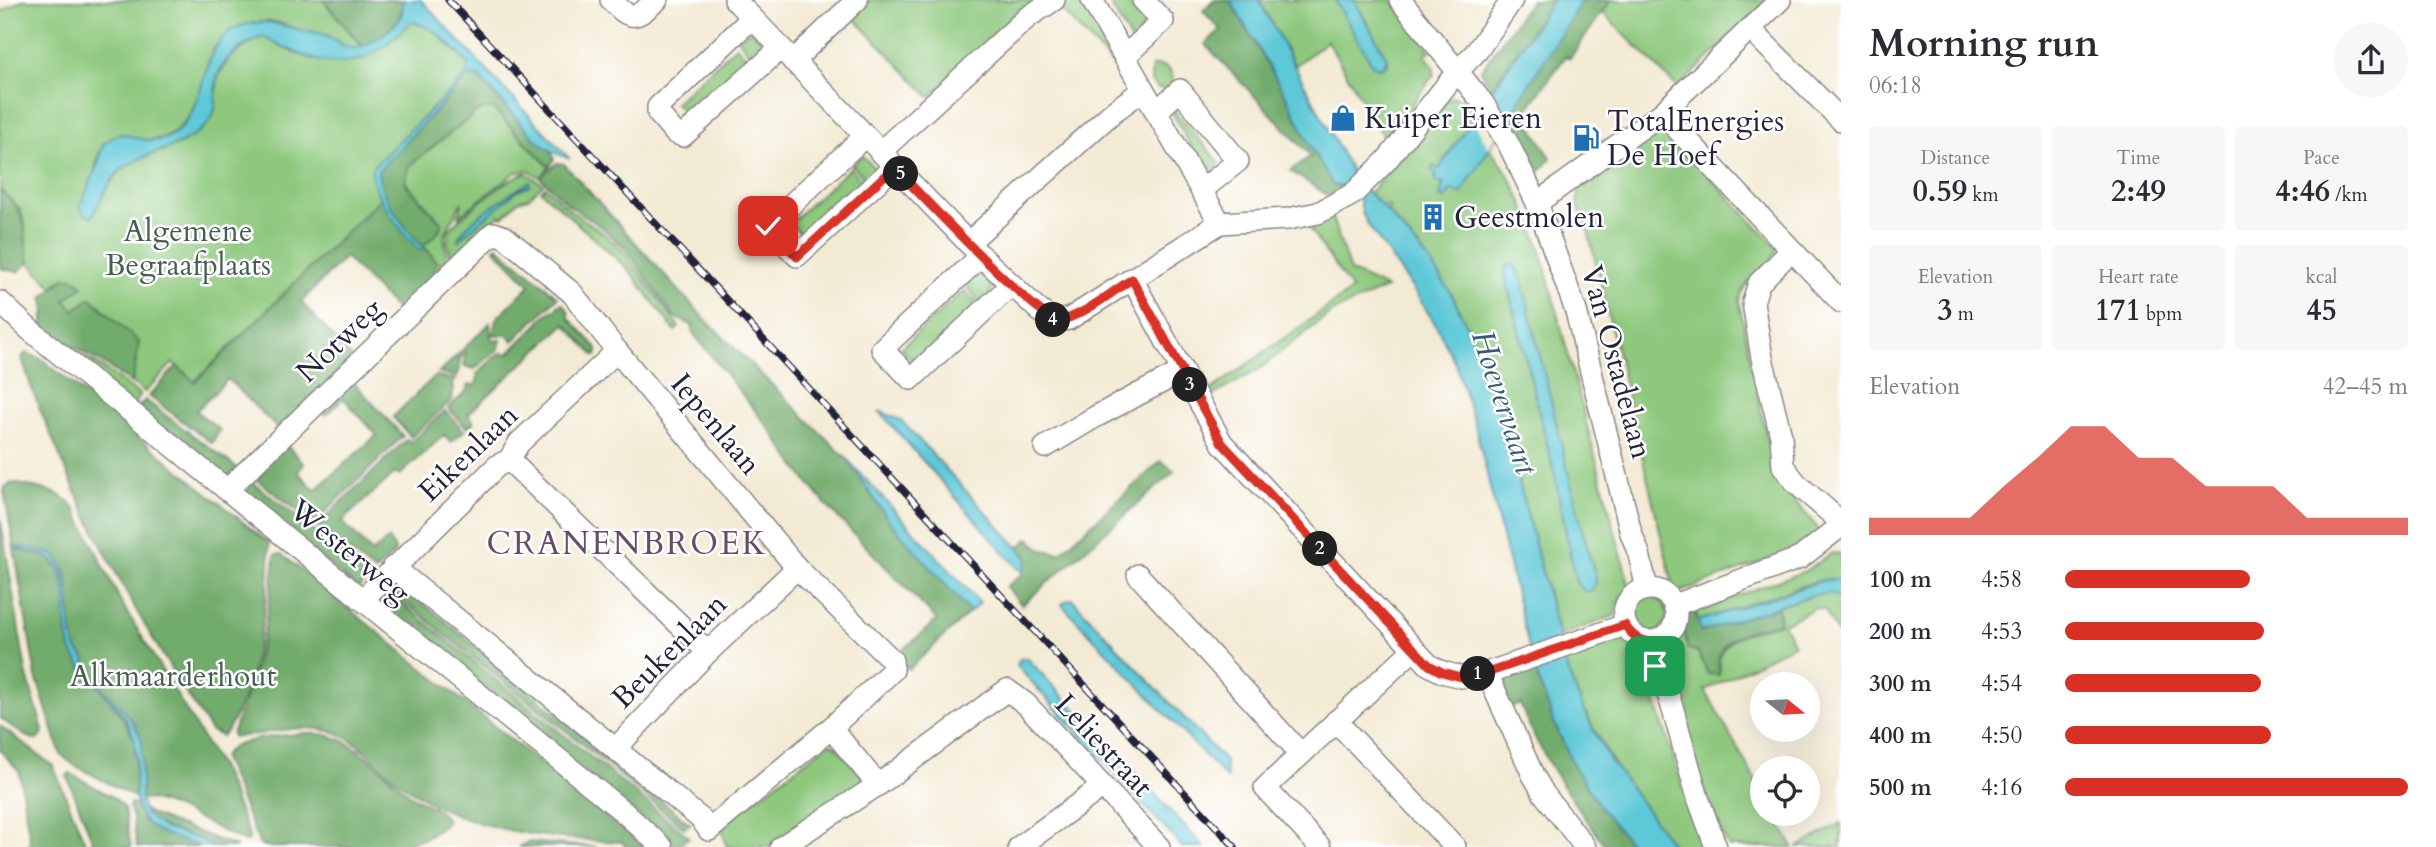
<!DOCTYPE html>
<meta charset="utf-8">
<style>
body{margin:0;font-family:Cardo,serif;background:#f7f7f7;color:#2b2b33;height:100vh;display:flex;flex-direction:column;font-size:26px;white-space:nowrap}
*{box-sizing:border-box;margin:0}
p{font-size:23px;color:#7c7c81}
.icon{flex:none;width:38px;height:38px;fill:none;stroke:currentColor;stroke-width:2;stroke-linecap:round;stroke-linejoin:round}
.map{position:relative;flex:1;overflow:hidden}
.panel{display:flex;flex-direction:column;background:#fff;width:595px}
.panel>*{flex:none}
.needle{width:46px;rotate:108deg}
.buttons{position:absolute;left:1750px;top:672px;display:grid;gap:14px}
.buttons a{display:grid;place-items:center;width:70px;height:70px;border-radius:50%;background:#fff;box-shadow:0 7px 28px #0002;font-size:35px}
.pin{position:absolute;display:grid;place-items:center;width:60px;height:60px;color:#fff;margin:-30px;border-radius:14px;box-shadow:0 4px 10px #0006}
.km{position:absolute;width:35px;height:35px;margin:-18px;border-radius:50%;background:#222;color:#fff;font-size:19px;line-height:35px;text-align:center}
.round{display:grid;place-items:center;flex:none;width:74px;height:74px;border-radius:37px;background:#f7f7f7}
.overview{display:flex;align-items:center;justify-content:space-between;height:119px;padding:0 28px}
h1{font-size:38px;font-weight:700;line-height:52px}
.stats{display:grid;grid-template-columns:repeat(3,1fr);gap:10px;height:119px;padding:7px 28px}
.stats div{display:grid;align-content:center;border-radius:7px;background:#f7f7f7;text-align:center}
.stats b{font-size:30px;font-weight:700}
.stats small{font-size:19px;font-weight:400}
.stats p{font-size:19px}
.chart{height:196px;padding:14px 28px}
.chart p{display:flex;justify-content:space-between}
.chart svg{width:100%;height:126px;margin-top:7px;fill:#d93025;opacity:.7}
ul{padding:0 28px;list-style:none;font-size:23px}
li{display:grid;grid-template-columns:112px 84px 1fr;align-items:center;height:52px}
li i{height:18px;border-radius:9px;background:#d93025}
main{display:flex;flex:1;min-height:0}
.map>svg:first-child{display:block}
</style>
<main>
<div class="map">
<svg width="1841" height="847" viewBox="0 0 1841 847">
<rect width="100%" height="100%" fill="#fff"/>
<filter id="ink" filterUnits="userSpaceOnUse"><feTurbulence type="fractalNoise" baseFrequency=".0143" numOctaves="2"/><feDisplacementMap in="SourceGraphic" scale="14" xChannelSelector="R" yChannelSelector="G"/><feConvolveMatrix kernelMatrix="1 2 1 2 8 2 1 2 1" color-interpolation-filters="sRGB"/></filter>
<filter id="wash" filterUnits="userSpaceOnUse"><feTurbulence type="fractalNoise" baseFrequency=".00686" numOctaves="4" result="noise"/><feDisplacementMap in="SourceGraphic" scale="28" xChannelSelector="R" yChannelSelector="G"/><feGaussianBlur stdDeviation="1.57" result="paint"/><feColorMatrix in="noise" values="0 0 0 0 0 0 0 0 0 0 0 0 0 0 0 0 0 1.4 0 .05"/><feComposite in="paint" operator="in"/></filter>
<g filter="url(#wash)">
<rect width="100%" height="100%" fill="#f3ead3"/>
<g fill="#8dc87d" stroke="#58755c" stroke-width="2" fill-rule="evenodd">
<path d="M22 0H323L362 46C343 52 339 39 324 34 315 31 306 32 297 29 287 26 277 20 266 21 258 23 224 39 218 44 210 51 209 64 206 74 193 117 175 155 122 134L100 151 93 176 91 216 105 190 121 170 130 163 184 142 217 91V79L229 58 260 37H264L297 54 341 62 402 30 411 22 431 28 469 64 468 70 459 82 372 168 375 186 381 198 194 382 173 363 145 392 132 383 139 342 91 298 75 311 65 300 60 280 53 288 29 262 25 240V223L19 208 0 190V12Z"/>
<path d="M869 0H1040L1023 7 1014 14 930 97 852 16Z"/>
<path d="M1062 0H1083L1127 80 1055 3Z"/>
<path d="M1108 0H1124L1146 23 1132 43Z"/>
<path d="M1259 0H1335L1372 64 1381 68 1387 64V58L1354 0H1392L1430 51 1425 54 1434 68V74L1386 140 1327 41 1295 66Z"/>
<path d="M1611 0H1768L1678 88 1602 12Z"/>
<path d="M751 30 769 46 758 63 737 38Z"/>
<path d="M736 46 751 62 689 119 675 103Z"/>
<path d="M1157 65C1169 66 1175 74 1172 86L1167 89 1158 88 1151 81 1152 66Z"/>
<path d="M1454 97 1462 99 1473 120 1447 156 1437 174 1443 184 1461 194 1489 148C1514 175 1525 211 1539 244L1630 588 1620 597 1614 616 1559 636 1504 425 1479 350 1425 255 1387 211 1390 207 1387 205 1384 208 1369 194 1447 99ZM1507 266 1596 578 1595 584 1563 508 1505 276Z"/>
<path d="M1184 102 1175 111 1220 163 1210 180 1170 109Z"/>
<path d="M485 109H494L549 167 540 177 528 170 516 172 459 216 462 204 461 203 444 236 447 262H440V268L443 271 432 281V255L423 246 438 232 442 223 406 184V178L410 165 475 113Z"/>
<path d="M1656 128 1670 136 1778 248C1770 269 1740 280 1739 303L1775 477 1821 532 1818 541 1675 594 1588 230 1578 205 1579 186Z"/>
<path d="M862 155 878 172 868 182 852 165Z"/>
<path d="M850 168 864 183 805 238 790 223Z"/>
<path d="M526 173 543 184 528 198 518 201 503 217 499 215 454 256V262L452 260C450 252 445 242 448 233 454 220 511 175 526 173Z"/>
<path d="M545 187 571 211 599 230 623 251 679 327 675 331 629 270 541 191Z"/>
<path d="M1331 215 1350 271 1386 288 1332 312 1258 370 1212 396 1211 390 1352 290 1307 225Z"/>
<path d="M982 276 989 282 992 291 981 304 965 284 972 277Z"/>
<path d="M964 290 978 306 916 364 901 348Z"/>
<path d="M60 346 96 363 140 395 134 406Z"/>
<path d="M1832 553 1841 554V580L1828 579 1817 581 1698 621 1695 611 1805 571Z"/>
<path d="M1827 593 1834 594 1841 599V640L1825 610 1815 608 1783 624 1794 645 1705 690 1762 792V814H1774L1793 847H1729C1697 789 1682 714 1669 650L1679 637 1683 626 1688 648 1698 652 1708 674 1720 670 1719 656C1731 633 1757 630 1780 623L1777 607 1810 596Z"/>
<circle cx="1649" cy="615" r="18"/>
<path d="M1619 637 1640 655 1688 801 1707 847H1674C1627 788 1585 727 1562 654Z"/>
<path d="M829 743 835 745 863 778 862 786 773 847H727L721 826Z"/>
<path d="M1841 823V847H1798Z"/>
</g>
<g fill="#72ac6c" stroke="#4a6754" stroke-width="2">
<path d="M323 0H402C406 21 380 40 362 46Z"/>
<path d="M1213 0H1230L1285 94 1312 149 1348 186 1329 196 1290 171 1311 156 1205 44 1221 30 1203 11Z"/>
<path d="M1531 0H1553L1491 89 1481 70Z"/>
<path d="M1582 0H1611L1570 58 1566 56 1524 114 1551 158 1538 173 1507 118Z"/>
<path d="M471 74 480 78 537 141 551 151 554 159 549 167 494 109H485L475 113 410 165 406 178V184L442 223 438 232 423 246 436 261 434 278 399 312 345 257 301 302 352 358 278 429 228 379 196 411 220 430 212 443 149 396 177 366 195 382 381 198 395 221 423 247C405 228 379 197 378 171Z"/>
<path d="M557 163 564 164 703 317 847 459 890 522 970 612 909 669 896 656 937 620 828 507 804 478 769 428 693 333 692 325 674 317 626 249 600 226 569 205 540 177Z"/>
<path d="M0 190C31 217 22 226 29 262L18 272 0 268Z"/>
<path d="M497 246 558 297 513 341 508 335H493L496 319 530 285 495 249Z"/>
<path d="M64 278H75L83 286 65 300 74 310 91 298 139 342 132 383 98 360 57 339 42 327 45 311 43 298Z"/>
<path d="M562 303 568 310 569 318 597 348V355L595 356 565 324 468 414 474 422 467 428 448 408 466 392 468 385H476L478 377 477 374 499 353 508 354 541 321V319Z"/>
<path d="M490 323 491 339 501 340 499 348 475 369 464 366 466 353 458 361 460 363 457 377 439 373Z"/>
<path d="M26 353 43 360 269 543C272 588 253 704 222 736L211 731C153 644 101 553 60 456 46 423 31 392 22 357Z"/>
<path d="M435 376 456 380 453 382 452 386 454 387 452 400 411 437 393 417Z"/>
<path d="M351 380 403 436 314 523 256 479 264 470 261 466 285 443 304 464 298 472 315 490 377 435 343 398 326 415 320 409Z"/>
<path d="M145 400 237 468 225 481 137 409Z"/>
<path d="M445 411 464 431 451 442 444 435 399 476 395 473 342 521 372 553 388 539 394 547 395 552 375 572 317 526 407 439 411 442Z"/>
<path d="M1161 461 1175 471 1022 605 1006 587 1023 574 1027 557 1018 548 1029 538 1042 550 1060 553Z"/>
<path d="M247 481H251L372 576 358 589 243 495V484Z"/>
<path d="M13 483C35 488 60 489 75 508L121 602 223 772 249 835V840L246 842C217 831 169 798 141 799L142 742 86 665 85 658C62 643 74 597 66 573 63 566 58 560 53 554L29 548 14 547 4 491 6 486Z"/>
<path d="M0 516 26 672 43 730 42 736 36 740 24 735 0 718Z"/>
<path d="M14 549 48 557 60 571 65 593 71 650 124 719 135 740 136 798 74 765 61 755 36 677Z"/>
<path d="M278 554H281L644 847H626L622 842C557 839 482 834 425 799 414 792 403 785 394 778 373 761 357 737 329 731 298 723 265 735 233 737L232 734C257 674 269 620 275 555Z"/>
<path d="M393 578 690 824 684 828 570 734 438 629C421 613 401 601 385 585Z"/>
<path d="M382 587 689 837 677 847 376 603Z"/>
<path d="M1777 607 1780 623C1761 628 1728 632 1720 653 1717 660 1720 668 1719 675L1708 674 1698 652 1688 649 1683 626 1684 615 1695 611 1701 632Z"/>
<path d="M1533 664C1545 699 1557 734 1575 766 1591 795 1612 821 1633 847H1607C1573 804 1540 756 1520 704L1509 708 1502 681 1513 671Z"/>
<path d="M0 726 53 766 87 847H29L30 840 19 771 0 750Z"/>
<path d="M307 733C318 733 329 735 339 739 367 751 388 779 412 796 423 804 442 808 447 821L444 826 425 838 393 847H272L260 845 223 758C228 738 288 735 307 733Z"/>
<path d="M70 773 116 799 124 808 131 847H95L67 776Z"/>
<path d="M130 803 138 805 143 820 198 847H137L133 819 129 806Z"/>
<path d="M143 809 155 816 237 847H213L202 840 164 828 150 819Z"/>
<path d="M528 842 597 847H518Z"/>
</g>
<g fill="#5dc8d7" stroke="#407589" stroke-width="2">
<path d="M402 0H421L570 159 551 151 537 141 480 78 469 75 378 171C380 197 405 228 423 247V249L419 250C402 232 370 194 372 168L459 82 468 70 469 64C452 48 435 25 411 22 397 35 381 51 363 58 330 72 292 52 264 37 244 41 218 62 216 83 214 98 220 109 208 123 187 148 154 149 128 165 110 176 101 199 92 217L85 214 80 207 98 164 103 144 118 134C132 134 143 143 159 140 216 126 190 34 248 24 271 19 279 25 300 30 308 32 319 31 326 35 335 39 343 49 354 48 365 48 393 29 399 20 403 14 403 7 402 0Z"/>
<path d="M1230 0H1259L1356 180 1387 211 1425 255 1451 293 1479 350 1504 425 1568 673 1589 721 1608 757 1674 847H1633L1603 811 1575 768 1554 723 1533 664 1475 425 1455 363 1436 325 1411 286 1368 225 1362 213 1360 200 1348 187 1333 185 1312 149 1285 94Z"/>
<path d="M1335 0H1354L1387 58 1384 66 1377 68 1372 64Z"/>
<path d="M1553 0H1582L1461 194 1451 190 1445 199 1440 197 1443 184 1434 181 1437 174 1431 171 1433 166 1439 169Z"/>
<path d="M530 181V185L518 190 458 240C464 221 512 193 530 181Z"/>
<path d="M1510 265H1514L1520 273 1586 545 1596 578 1592 590 1586 592 1578 586 1575 578 1554 471 1505 275 1507 266Z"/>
<path d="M879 411 901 420 1027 557 1023 574Z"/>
<path d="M847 459 980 603 970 612 890 522Z"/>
<path d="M14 548H29L53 554C80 584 60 642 85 658 87 684 134 709 142 742L141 801 145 814 164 828 202 840 213 847C198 847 186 842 172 837 113 819 147 771 132 732 120 701 86 682 72 651 59 624 74 586 54 562 45 552 27 551 14 549Z"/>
<path d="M1828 579 1841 580V599C1832 590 1822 594 1810 596L1701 632 1698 621Z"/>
<path d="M1072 599 1225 761 1227 779 1062 605 1065 601Z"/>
<path d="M1023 658H1027L1204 847H1182L1017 666 1019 660Z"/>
</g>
<path fill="#f3ead3" d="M1491 89 1508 117 1489 148 1473 120Z"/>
</g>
<g filter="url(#ink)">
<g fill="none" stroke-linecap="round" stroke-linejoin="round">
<defs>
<g id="minor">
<path d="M611 0C632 22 635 19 657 0"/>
<path d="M735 0 981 256 1040 311 1055 321 1069 319 1220 223 1288 219 1318 213 1353 194 1386 161 1457 72 1477 51 1512 0"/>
<path d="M1092 0 1220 223"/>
<path d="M1400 0 1483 103 1509 145 1537 203 1576 311 1631 533 1639 554 1647 589"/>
<path d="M752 18 658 107V113L675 133 683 136 781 48"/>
<path d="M1750 29 1841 120"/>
<path d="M1125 56 1163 21 1143 0"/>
<path d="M793 61 857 0"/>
<path d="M1156 112 1180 90 1238 161 1202 190"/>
<path d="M1662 113 1841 302"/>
<path d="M865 136 768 226 797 256 894 167"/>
<path d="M880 152 1028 17 1054 0"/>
<path d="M1537 203 1662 113 1780 0"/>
<path d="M968 243 1113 112 1143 90"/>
<path d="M1791 251 1759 283 1753 302 1762 358 1781 436 1783 466 1797 484 1841 522"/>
<path d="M981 256 882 349 911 379 1011 285"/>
<path d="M1132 279 1222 443 1429 665 1442 672 1461 677 1487 673 1625 625"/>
<path d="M0 302 30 330 496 708 626 814 662 847"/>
<path d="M1045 447 1095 417 1183 371"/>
<path d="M509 460 708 652"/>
<path d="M227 490 493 233 505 237 572 293 617 351 797 568 892 660 893 670 831 728 709 830"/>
<path d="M393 567 701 819 709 830"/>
<path d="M1138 575 1301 754"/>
<circle cx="1650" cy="615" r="26"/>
<path d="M362 600 497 466 509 460 519 443 617 351"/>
<path d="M1675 605 1800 558 1841 526"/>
<path d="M1649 642 1659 679 1667 691 1673 710 1698 798 1716 847"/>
<path d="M1487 673 1533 775 1544 794 1585 847"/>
<path d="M1336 721 1455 847"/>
<path d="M831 728 878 785"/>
<path d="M615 749 708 652 797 568"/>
<path d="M781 847 878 785 1007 690 1026 704 1159 847"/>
<path d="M1019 847 1102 787"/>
<path d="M1320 847 1265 788 1414 649"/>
</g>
</defs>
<use href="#minor" stroke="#8a8687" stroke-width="24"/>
<use href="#minor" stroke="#fff" stroke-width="21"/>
<defs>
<path id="rail" d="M448 0 1235 847"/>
</defs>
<use href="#rail" stroke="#22223b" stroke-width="7"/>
<use href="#rail" stroke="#fff" stroke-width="4.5" stroke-dasharray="13" stroke-linecap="butt"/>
</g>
</g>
<g fill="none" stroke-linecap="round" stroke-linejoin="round" filter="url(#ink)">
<defs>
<path id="route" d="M768 226 797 257 894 167C916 190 1037 319 1058 320 1076 321 1115 290 1132 279L1222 443 1429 665 1442 672 1461 677 1487 673 1625 625C1631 635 1637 639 1649 642L1655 666"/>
</defs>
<use href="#route" stroke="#fff" stroke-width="14"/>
<use href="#route" stroke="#d93025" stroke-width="9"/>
</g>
<defs>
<symbol id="shop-bare" viewBox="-9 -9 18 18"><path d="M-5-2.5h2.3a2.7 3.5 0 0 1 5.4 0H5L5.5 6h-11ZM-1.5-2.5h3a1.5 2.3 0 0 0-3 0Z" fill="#1f6fb2" stroke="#fff" stroke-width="2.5" paint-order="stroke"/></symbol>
<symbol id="fuel-bare" viewBox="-9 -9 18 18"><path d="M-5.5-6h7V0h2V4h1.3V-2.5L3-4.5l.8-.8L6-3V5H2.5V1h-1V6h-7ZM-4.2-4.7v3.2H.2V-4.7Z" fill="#1f6fb2" stroke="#fff" stroke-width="2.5" paint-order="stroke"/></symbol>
<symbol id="building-bare" viewBox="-9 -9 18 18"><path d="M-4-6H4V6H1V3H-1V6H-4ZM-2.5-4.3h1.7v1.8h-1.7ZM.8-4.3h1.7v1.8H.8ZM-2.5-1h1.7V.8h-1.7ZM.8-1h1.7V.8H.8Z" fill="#1f6fb2" stroke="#fff" stroke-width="2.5" paint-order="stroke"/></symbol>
</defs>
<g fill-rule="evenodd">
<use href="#shop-bare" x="1324" y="99" width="38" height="38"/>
<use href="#fuel-bare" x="1567" y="119" width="38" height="38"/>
<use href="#building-bare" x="1414" y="198" width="38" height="38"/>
</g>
<g text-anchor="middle" stroke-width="5" stroke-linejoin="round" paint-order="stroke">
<g font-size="30" fill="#22223b" stroke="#fff" text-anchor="start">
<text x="1364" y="128">Kuiper Eieren</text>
<text x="1607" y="131">TotalEnergies<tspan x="1607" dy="34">De Hoef</tspan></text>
<text x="1454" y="227">Geestmolen</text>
</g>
<g font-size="30" fill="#475c52" stroke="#fff">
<text x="188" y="241">Algemene<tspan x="188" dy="34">Begraafplaats</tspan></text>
<text x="173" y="686">Alkmaarderhout</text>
</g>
<g font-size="30" fill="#22223b" stroke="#fff">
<text transform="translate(339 340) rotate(-44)" y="10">Notweg</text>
<text transform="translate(1617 362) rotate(75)" y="10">Van Ostadelaan</text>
<text transform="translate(716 424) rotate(50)" y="10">Iepenlaan</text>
<text transform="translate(468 453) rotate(-44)" y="10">Eikenlaan</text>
<text transform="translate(350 551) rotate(39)" y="10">Westerweg</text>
<text transform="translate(669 651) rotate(-45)" y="10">Beukenlaan</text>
<text transform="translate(1104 745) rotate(47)" y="10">Leliestraat</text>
</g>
<g font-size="32" font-style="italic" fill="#375c72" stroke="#fff">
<text transform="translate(1505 402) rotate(72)" y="11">Hoevervaart</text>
</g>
<g font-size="32" letter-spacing="2" fill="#684b67" stroke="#fff">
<text x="627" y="554">CRANENBROEK</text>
</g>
</g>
</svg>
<div class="buttons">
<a><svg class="needle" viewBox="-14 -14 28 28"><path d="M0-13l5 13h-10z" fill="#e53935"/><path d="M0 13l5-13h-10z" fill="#7c7c81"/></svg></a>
<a><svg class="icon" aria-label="locate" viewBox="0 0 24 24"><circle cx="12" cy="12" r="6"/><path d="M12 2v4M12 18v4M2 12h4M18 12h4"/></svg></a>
</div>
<div class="pin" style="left:1655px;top:666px;background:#1e9e55"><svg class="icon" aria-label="arrive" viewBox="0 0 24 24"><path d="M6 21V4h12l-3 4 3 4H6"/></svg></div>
<div class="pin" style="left:768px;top:226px;background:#d93025"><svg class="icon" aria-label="check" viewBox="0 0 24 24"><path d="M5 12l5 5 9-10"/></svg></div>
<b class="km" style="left:1478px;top:674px">1</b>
<b class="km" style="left:1320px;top:549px">2</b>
<b class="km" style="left:1190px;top:385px">3</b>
<b class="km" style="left:1053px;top:320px">4</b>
<b class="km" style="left:901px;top:174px">5</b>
</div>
<section class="panel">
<div class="overview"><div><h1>Morning run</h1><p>06:18</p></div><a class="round"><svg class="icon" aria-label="share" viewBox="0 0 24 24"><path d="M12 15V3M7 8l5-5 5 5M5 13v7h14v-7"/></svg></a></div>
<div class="stats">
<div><p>Distance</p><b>0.59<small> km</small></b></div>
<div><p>Time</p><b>2:49</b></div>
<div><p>Pace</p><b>4:46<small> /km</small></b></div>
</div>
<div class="stats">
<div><p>Elevation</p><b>3<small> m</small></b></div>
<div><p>Heart rate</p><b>171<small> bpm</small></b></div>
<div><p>kcal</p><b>45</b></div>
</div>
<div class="chart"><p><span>Elevation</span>42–45 m</p>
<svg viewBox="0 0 160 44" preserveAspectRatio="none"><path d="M0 44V38L10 38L20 38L30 38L40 27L50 17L60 6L70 6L80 17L90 17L100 27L110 27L120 27L130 38L140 38L150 38L160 38V44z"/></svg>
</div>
<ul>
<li><b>100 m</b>4:58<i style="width:54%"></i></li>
<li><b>200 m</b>4:53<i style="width:58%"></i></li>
<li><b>300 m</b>4:54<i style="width:57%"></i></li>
<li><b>400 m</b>4:50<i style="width:60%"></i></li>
<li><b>500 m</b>4:16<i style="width:100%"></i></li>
</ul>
</section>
</main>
